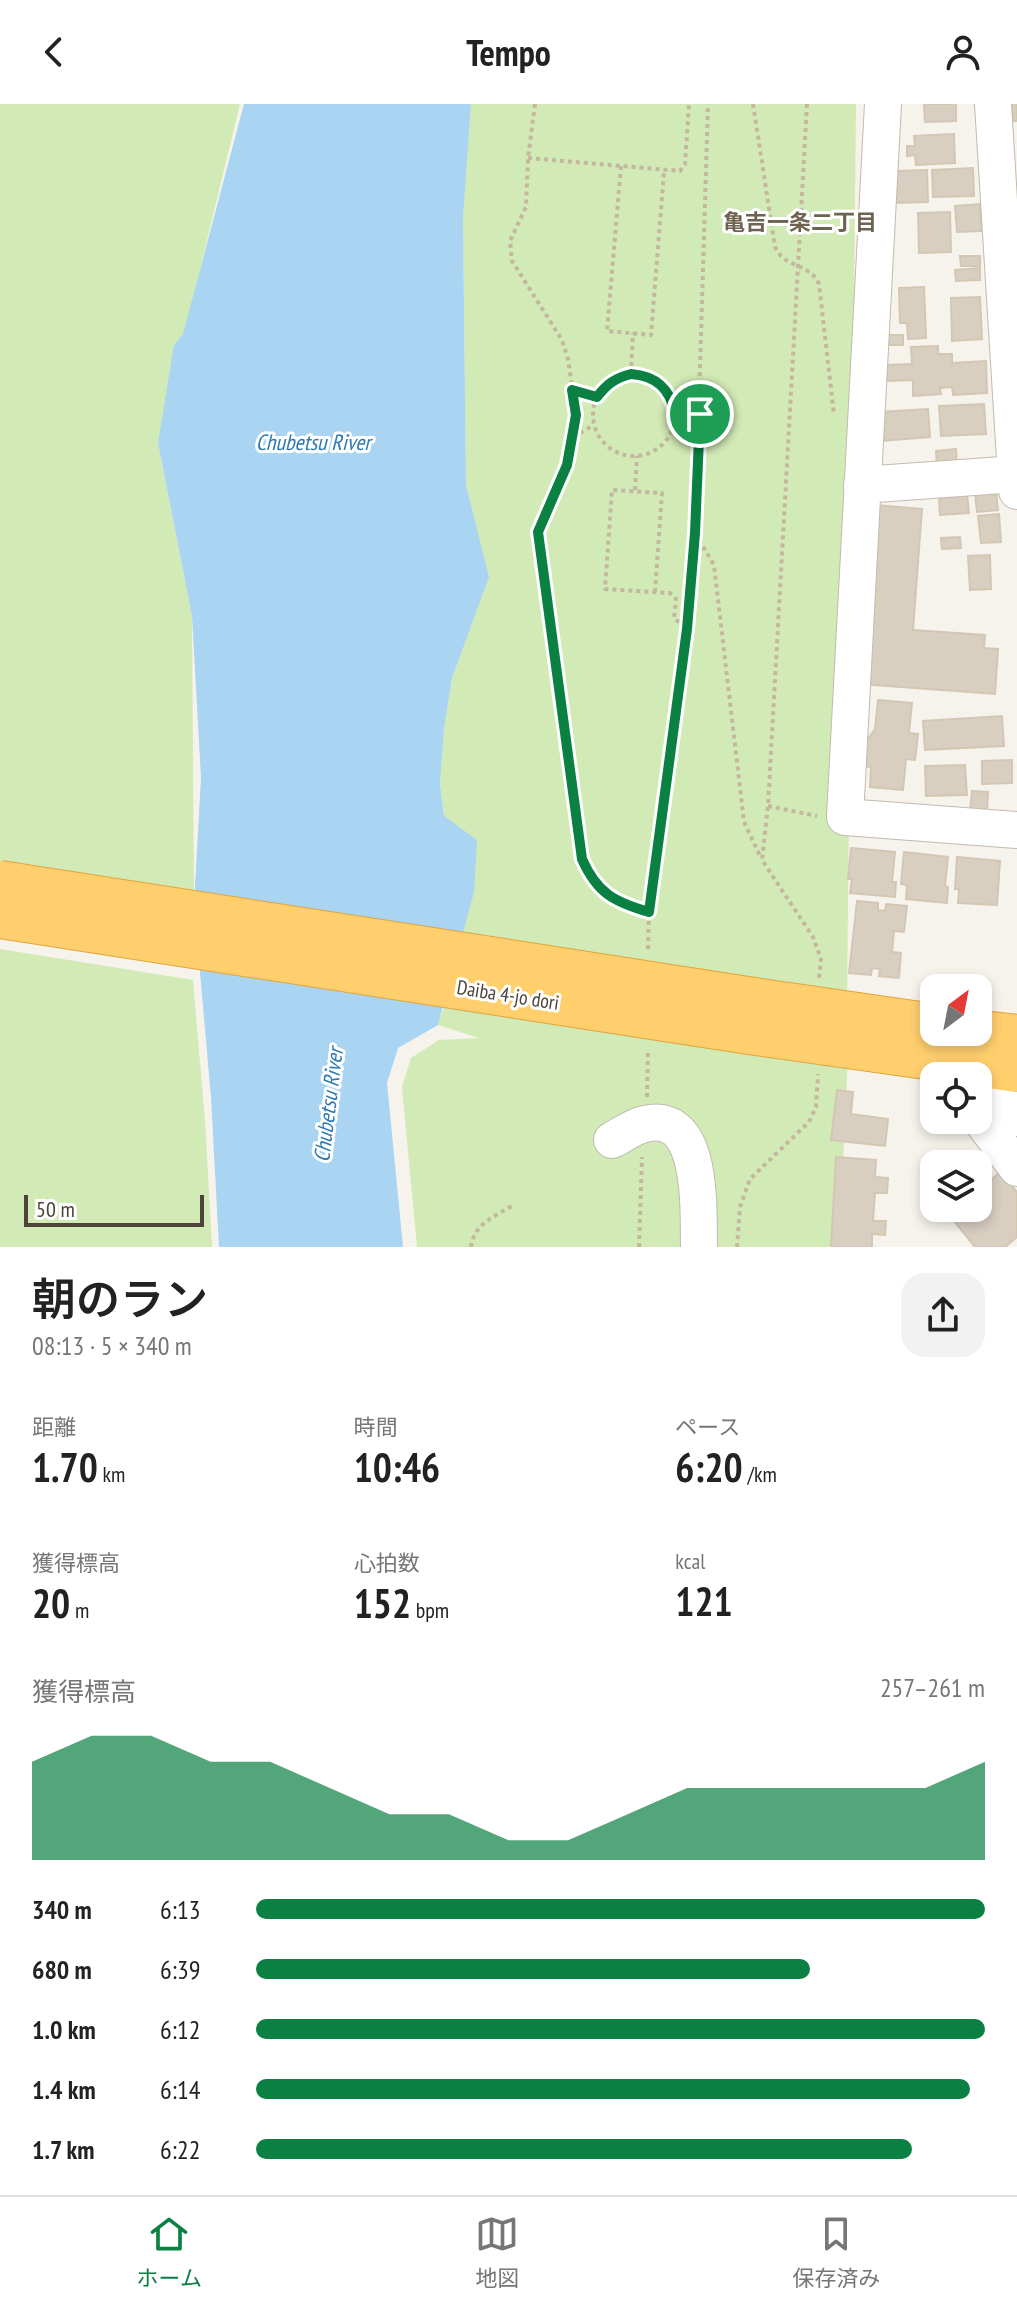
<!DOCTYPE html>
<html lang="ja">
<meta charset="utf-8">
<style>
body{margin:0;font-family:"PT Sans Narrow","Noto Sans JP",sans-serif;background:#f2f2f2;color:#222;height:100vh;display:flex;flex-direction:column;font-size:30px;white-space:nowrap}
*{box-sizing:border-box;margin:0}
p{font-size:26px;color:#767676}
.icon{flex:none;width:44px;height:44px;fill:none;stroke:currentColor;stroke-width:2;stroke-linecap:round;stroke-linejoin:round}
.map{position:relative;height:1143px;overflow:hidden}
.side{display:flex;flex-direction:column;background:#fff;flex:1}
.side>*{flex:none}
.needle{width:52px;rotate:32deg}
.fabs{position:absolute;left:920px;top:870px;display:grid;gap:16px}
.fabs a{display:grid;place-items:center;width:72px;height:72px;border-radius:16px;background:#fff;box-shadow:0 4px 12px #0003;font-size:40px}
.scale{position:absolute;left:24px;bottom:20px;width:180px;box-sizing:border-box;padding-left:8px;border:4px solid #4b4439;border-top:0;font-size:22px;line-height:28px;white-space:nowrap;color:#4b4439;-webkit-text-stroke:6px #fff;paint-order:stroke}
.pin{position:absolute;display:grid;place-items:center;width:68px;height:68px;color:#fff;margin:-34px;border:4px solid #fff;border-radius:50%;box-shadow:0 2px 8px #0007}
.round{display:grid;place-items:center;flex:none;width:84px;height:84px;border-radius:24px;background:#f2f2f2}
.summary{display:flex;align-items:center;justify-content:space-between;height:136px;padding:0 32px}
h1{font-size:44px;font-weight:600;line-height:60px}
.stats{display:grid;grid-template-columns:repeat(3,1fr);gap:12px;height:136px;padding:8px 32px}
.stats div{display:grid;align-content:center}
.stats b{font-size:40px;font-weight:600}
.stats small{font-size:22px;font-weight:400}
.stats p{font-size:22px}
.chart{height:224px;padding:16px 32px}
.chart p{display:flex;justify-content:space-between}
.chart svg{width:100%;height:144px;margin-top:8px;fill:#0b8043;opacity:.7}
ul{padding:0 32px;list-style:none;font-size:26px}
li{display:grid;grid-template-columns:128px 96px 1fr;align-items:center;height:60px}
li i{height:20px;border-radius:10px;background:#0b8043}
header{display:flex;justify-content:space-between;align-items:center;height:104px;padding:0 32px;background:#fff;font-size:36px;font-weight:600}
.dock{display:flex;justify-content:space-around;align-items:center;height:112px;border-top:2px solid #e0e0e0;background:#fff;font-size:22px;color:#767676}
.dock a{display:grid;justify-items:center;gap:4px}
.dock .current{color:#0b8043}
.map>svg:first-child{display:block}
</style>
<header><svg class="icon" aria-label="back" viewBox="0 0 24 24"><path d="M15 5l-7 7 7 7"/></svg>Tempo<svg class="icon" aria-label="person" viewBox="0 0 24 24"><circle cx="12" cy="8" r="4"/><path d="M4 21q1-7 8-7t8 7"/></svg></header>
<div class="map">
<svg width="1017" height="1143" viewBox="0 0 1017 1143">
<rect width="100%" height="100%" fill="#f6f3ec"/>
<g fill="#d2eab5">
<path d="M0 0H240L158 339 192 512 194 800 0 770Z"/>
<path d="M471 0H856L847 898 461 841 440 680 444 625 452 574 488 473 466 381 463 115Z"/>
<path d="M0 845 193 876 205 1017 212 1143H0Z"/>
<path d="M448 891 848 953 839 1143H417L402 983 411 954 439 936 479 934 438 921Z"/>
</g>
<path fill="#a9d4f2" d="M244 0H471L463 115 466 381 489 473 452 574 444 625 440 680 444 712 477 736 474 788 438 921 398 944 387 979 403 1143H219L211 993 194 800 201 674 192 512 158 339 174 241 183 230Z"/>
<g fill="#d8cfc1" stroke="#d3c7b4" stroke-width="2">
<path d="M924 0H956V17L925 18Z"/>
<path d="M1012 0H1017V17H1013Z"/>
<path d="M954 30 955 59 916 61 915 51 907 52V42H915L914 32Z"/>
<path d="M973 64 974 92 933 93 932 66Z"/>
<path d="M927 66 928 98 895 99V67Z"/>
<path d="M980 100 981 127 957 128 955 102Z"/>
<path d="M950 108 951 148 919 149 918 109Z"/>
<path d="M960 152H980V162H961Z"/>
<path d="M980 164V176L956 177 955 166Z"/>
<path d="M924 183 926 234 908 235 907 219H900L899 184Z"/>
<path d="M980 193 982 235 952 237 951 194Z"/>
<rect x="882" y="231" width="21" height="10"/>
<path d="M938 242V250H952V259L986 257 987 289 953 291 952 283 940 284 941 290 913 292V276L887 277 886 261 912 260 911 243Z"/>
<path d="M984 300 986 330 941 332 939 302Z"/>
<path d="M928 305 930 333 881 337 879 308Z"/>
<path d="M956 345 957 362 937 363 936 347Z"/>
<path d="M996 387 998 406 977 408 975 389Z"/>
<path d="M967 390 969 409 940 411 939 392Z"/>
<path d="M874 401 922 405 913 526 985 531 984 544 998 545 995 590 861 580Z"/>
<path d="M999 410 1001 438 981 439 978 412Z"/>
<path d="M960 433 961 444 942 445 941 434Z"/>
<path d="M990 451 991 485 970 486 968 452Z"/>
<path d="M878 596 912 599 909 629 918 630 915 656 906 655 903 686 870 683 871 663 861 662 864 634 868 635 875 625Z"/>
<path d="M1002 612 1004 642 925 646 923 617Z"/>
<path d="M1012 656V679L982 680V657Z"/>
<path d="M965 661 967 691 926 692 925 662Z"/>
<path d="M972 687 988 688 987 708 970 707Z"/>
<path d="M851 744 895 748 892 778H896L895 793 850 789 852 775H848Z"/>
<path d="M904 748 948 753 945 782 948 783 947 799 906 795 907 781 901 780Z"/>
<path d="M957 753 1000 757 997 801 958 799 959 785H955Z"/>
<path d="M857 797 878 799V806L885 807 886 800 907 802 904 828 894 827 892 848 901 849 899 874 879 872 880 865 872 864 871 871 849 869Z"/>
<path d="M837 986 853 988 851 1010 888 1015 885 1042 831 1036Z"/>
<path d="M836 1053 876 1056 875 1073 888 1074 887 1089H875L873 1117H886L885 1131 872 1130V1143H831Z"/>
<path d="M1000 1068 1017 1088V1133L1005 1143H975L949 1111 958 1104H978V1087Z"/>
</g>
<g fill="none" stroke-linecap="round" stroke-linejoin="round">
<defs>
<g id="minor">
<path d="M883 0 845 713 1017 726"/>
<path d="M993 0 1017 387"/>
<path d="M862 381 1017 370"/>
<path d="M980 941C987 969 1000 991 1017 1014"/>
<path d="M978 1012 1017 1064"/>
<path d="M612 1036C622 1031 634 1022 645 1020 705 1005 698 1108 699 1143"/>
</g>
<g id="highway">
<path d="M754 896 934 922"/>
<path d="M749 928 1017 966"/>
<path d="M974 928 1017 933"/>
</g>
</defs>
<use href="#minor" stroke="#c2bbae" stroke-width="38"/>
<use href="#highway" stroke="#e0a43c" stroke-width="46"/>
<g stroke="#c4b79f" stroke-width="4" stroke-dasharray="4 4" stroke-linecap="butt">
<path d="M535 0 528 54 526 103 510 137 512 157 562 236 568 255 576 311 567 361 538 428 582 755C597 789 614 798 649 808"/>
<path d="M753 0 775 143C784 164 810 159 819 180L834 311"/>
<path d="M807 0 768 702 762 756 813 833 821 855 819 874"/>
<path d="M528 54 680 67 685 60 689 0"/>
<path d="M621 62 607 227 651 231 664 68"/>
<path d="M631 270 633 229"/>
<circle cx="634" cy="311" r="41"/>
<path d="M572 286 597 293"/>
<path d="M675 309 700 310"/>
<path d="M573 333 594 321"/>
<path d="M635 386 637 352"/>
<path d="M695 429 714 461 744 718 761 754"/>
<path d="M655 488 662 389 612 386 605 485 670 489 676 495 674 514 687 525"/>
<path d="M768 702 817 712"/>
<path d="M648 845 649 808 687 525 695 429 708 0"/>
<path d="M647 993 648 946"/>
<path d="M471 1143C474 1119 496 1112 515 1100"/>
<path d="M639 1143 642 1053"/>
<path d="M737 1143 740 1103 750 1075 809 1018 816 1003 818 970"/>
</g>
<use href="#minor" stroke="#fff" stroke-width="36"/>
<use href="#highway" stroke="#ffcf6e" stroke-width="44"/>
<defs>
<g id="highway-bridge">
<path d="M0 779 754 896"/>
<path d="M0 812 749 928"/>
</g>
</defs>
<use href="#highway-bridge" stroke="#e0a43c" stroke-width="46" stroke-linecap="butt"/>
<use href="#highway-bridge" stroke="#ffcf6e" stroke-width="44"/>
</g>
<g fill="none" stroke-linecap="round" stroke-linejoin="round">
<defs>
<path id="route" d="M631 270C656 272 670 284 675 309L700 310 695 429 687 525 649 808C614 798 597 789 582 755L538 428 567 361 576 311 572 286 597 293C607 280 615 274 631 270Z"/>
</defs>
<use href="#route" stroke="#fff" stroke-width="16"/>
<use href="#route" stroke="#0b8043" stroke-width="10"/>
</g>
<g text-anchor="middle" stroke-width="6" stroke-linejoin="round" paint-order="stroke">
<g font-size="20" fill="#4b4439" stroke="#fff">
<text transform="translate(508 891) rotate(9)" y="7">Daiba 4-jo dori</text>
</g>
<g font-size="22" font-weight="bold" fill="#6e6250" stroke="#fff">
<text x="800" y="126">亀吉一条二丁目</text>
</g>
<g font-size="22" font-style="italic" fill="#2e7ab2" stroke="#fff">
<text x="313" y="346">Chubetsu River</text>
<text transform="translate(328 1001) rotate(-83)" y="8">Chubetsu River</text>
</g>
</g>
</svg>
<div class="fabs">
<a><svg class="needle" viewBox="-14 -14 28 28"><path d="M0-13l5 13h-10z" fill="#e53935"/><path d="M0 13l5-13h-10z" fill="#767676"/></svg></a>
<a><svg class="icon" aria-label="locate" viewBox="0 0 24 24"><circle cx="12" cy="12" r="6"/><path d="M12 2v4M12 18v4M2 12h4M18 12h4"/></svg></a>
<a><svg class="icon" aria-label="layers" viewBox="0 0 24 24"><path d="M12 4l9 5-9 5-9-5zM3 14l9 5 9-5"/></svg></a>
</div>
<div class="scale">50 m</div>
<div class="pin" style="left:700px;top:310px;background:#1e9e55"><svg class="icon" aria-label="arrive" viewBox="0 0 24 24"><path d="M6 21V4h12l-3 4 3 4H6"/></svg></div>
</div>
<section class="side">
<div class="summary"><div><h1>朝のラン</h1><p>08:13 · 5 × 340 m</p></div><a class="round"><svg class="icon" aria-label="share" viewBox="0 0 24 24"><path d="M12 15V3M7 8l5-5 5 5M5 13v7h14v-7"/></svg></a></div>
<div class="stats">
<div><p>距離</p><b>1.70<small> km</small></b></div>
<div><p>時間</p><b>10:46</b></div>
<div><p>ペース</p><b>6:20<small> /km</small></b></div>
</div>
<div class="stats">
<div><p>獲得標高</p><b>20<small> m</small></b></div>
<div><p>心拍数</p><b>152<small> bpm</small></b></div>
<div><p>kcal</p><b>121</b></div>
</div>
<div class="chart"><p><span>獲得標高</span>257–261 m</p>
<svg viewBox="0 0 160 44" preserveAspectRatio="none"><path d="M0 44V14L10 6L20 6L30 14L40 14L50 22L60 30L70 30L80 38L90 38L100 30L110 22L120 22L130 22L140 22L150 22L160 14V44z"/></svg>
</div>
<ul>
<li><b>340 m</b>6:13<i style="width:100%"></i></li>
<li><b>680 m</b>6:39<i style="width:76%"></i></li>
<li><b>1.0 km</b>6:12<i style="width:100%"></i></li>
<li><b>1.4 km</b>6:14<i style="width:98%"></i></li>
<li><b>1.7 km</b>6:22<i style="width:90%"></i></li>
</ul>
</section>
<nav class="dock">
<a class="current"><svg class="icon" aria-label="home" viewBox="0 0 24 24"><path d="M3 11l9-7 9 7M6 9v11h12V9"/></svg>ホーム</a>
<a><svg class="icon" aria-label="map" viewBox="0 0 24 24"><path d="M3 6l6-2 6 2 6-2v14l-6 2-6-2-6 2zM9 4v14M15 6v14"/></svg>地図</a>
<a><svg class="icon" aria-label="saved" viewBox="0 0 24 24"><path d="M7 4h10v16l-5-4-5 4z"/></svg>保存済み</a>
</nav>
